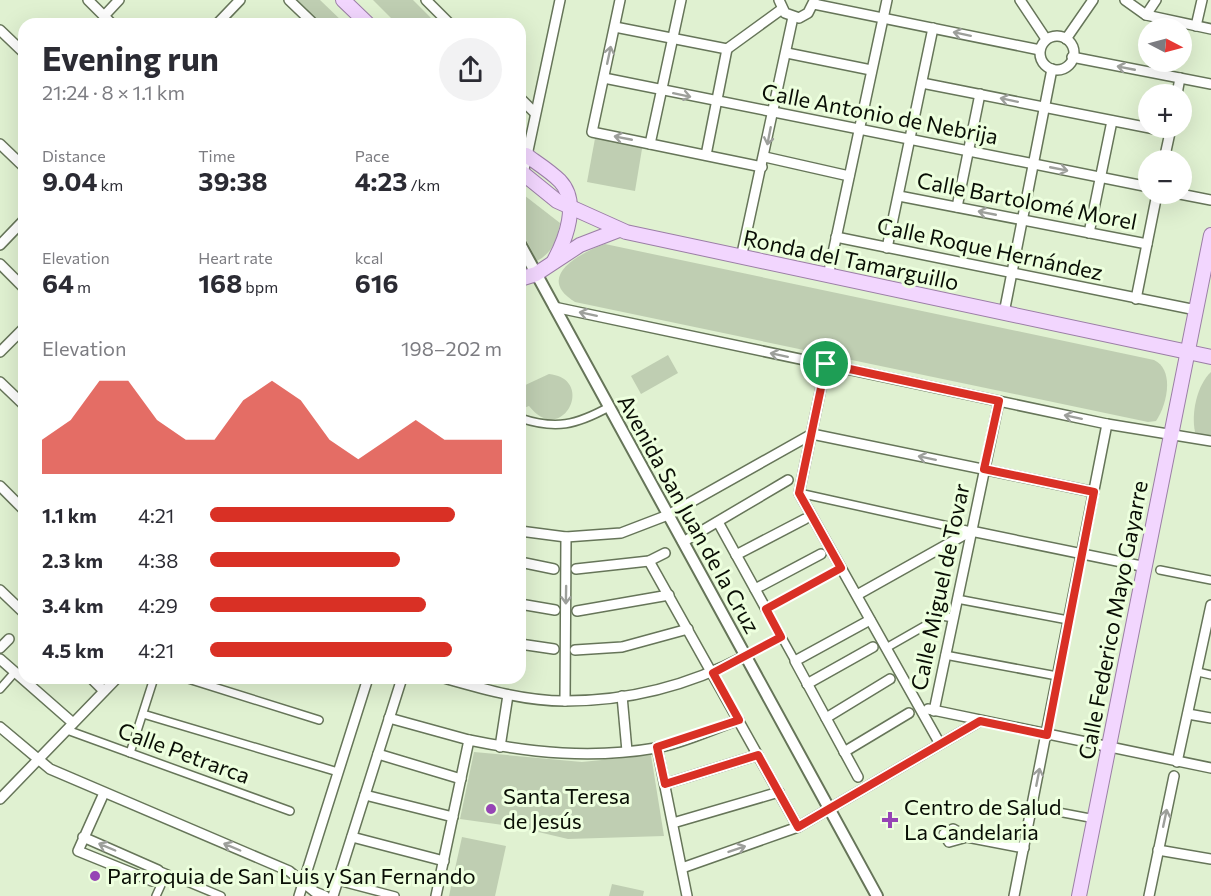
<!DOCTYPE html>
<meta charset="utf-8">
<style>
body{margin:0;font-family:Commissioner,sans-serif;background:#f2f2f3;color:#2b2b33;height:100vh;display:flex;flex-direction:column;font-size:22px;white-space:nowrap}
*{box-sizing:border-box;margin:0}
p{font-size:20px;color:#7c7c81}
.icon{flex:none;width:33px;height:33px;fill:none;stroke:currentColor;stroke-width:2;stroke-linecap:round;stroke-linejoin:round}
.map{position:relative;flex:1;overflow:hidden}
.drawer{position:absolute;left:18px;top:18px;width:508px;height:666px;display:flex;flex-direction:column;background:#fff;border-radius:18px;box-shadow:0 6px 24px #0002}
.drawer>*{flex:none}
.needle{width:39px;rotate:96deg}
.controls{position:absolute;left:1138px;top:18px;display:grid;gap:12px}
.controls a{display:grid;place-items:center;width:54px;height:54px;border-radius:50%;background:#fff;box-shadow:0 6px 24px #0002;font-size:30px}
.pin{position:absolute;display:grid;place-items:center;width:51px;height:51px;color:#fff;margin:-26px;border:3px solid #fff;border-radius:50%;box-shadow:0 2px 6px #0007}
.round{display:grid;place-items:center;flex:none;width:63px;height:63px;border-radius:32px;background:#f2f2f3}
.overview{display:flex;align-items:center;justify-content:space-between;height:102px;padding:0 24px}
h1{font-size:33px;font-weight:700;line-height:45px}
.metrics{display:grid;grid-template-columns:repeat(3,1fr);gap:9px;height:102px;padding:6px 24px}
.metrics div{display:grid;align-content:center}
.metrics b{font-size:26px;font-weight:700}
.metrics small{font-size:16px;font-weight:400}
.metrics p{font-size:16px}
.chart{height:168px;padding:12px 24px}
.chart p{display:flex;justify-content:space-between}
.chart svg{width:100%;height:108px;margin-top:6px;fill:#d93025;opacity:.7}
ul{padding:0 24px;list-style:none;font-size:20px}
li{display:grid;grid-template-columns:96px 72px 1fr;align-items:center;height:45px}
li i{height:15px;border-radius:8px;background:#d93025}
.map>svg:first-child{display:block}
</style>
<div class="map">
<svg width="1211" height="896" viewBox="0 0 1211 896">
<rect width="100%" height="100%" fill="#e0f1d1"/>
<g fill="#bfceb2">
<path d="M296 0H320L345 24H321Z"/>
<path d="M373 0H413L437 24H397Z"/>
<path d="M596 133 643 143 635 191 587 182Z"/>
<path d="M520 192 560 223C557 240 553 252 537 261L521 230Z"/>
<path d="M605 244 1154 360C1175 370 1167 405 1156 421L1148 422 575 302C534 277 580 253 605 244Z"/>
<path d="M668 355 678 373 641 394 631 376Z"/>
<path d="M1211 372V438L1195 432C1191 413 1197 385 1211 372Z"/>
<path d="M549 374C597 379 562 448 529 406L521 409V387Z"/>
<path d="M474 752 582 762 651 755 664 836 568 839 517 827 460 819Z"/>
<path d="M462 837 506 846 495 896H449Z"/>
<path d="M612 884 644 891 643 896H609Z"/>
</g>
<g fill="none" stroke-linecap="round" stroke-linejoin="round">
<defs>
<g id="pedestrian">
<path d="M520 418C556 430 576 425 609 407"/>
<path d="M799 493 971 531"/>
<path d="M1160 570 1211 580"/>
<path d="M957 599 1068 620"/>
<path d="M886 648 942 616 953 618"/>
<path d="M945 655 1057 676"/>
<path d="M745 656 781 637"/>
<path d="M795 661 766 609 841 568"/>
<path d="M1198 672 1211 675"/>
<path d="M185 678 319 720"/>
<path d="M0 689 15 672"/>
<path d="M143 714 338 772"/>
<path d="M67 730 290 811"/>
<path d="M130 753 154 678"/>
<path d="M1032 807 1095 819"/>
<path d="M158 870 221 896"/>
<path d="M338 881 395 896"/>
<path d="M156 896 166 874"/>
</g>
<g id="minor">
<path d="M88 0 112 24"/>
<path d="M289 0 314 24"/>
<path d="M426 0 450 24"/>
<path d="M620 0 592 132 762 167"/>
<path d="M779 0 785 13 799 18 808 13 814 1"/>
<path d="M1020 0 1046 39"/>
<path d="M1125 0 1146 15 1211 29"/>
<path d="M814 4 1040 50"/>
<path d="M1146 15 1156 0"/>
<path d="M104 16 119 0"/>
<path d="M217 24 240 0"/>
<path d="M1196 26 1202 0"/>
<path d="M615 27 727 49"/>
<path d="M0 30 24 53"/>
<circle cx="1057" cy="53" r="17"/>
<path d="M1066 39 1093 0"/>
<path d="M727 49 782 9"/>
<path d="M787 53 871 70"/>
<path d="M1072 57 1211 84"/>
<path d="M604 78 1149 187"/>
<path d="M922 83 1170 132"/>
<path d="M1177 94 1180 78"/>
<path d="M520 98 535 113"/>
<path d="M0 144 24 167"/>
<path d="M650 144 681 0"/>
<path d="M706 155 727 49"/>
<path d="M765 157 849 176"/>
<path d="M1164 160 1171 128"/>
<path d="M523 174 560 0"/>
<path d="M1180 194 1211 200"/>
<path d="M899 196 1147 244"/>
<path d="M957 207 980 94"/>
<path d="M1089 233 1112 121"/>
<path d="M836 237 1196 310"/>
<path d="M0 245 24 220"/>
<path d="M887 248 933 28"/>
<path d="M741 258 793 17"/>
<path d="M0 264 24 288"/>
<path d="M828 276 887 0"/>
<path d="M1136 299 1157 194"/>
<path d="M554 307 1107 424 1211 441"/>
<path d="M1004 313 1052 69"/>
<path d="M0 352 24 328"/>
<path d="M826 364 799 493 940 744"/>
<path d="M0 382 24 405"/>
<path d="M0 486 24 510"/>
<path d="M718 522 766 609"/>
<path d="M520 531 566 537 621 533 668 515 812 434 1094 492"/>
<path d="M683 542 788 480"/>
<path d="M736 555 805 519"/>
<path d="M649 561 798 827"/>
<path d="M520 562 554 569"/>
<path d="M576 569 649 561 665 553"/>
<path d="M755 589 821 554"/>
<path d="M0 590 24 613"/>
<path d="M857 595 971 531 1146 567"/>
<path d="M520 604 555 610"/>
<path d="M577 611 669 595"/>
<path d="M520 644 554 649"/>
<path d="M0 648 9 639"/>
<path d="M575 650 622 647 688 629"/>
<path d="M0 659 73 723"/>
<path d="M91 678 104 691"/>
<path d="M444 678C483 689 524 701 565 701 628 701 690 685 745 656"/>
<path d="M807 684 873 647"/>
<path d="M622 696 627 751"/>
<path d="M565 701 566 537"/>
<path d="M928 709 1211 768"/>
<path d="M934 711 999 401"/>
<path d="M1188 714 1211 718"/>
<path d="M389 718 469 740"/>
<path d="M826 718 890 679"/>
<path d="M0 727 50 769 289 871 315 892 325 896"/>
<path d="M500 747 508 695"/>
<path d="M657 747 687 896"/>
<path d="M844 752 909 713"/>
<path d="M378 754 461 779"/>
<path d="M1177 762 1211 605"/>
<path d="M858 777 795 661 870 620"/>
<path d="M665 784 758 755"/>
<path d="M365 795 453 817"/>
<path d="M0 799 117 678"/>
<path d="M673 823 779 792"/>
<path d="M83 837 158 870 152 881 78 851 104 793"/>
<path d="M352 837 444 861"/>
<path d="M967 837 953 829 944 834 949 842 967 837 1024 848"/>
<path d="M1158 850 1211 859"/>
<path d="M682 868 798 827 980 721"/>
<path d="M299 896 368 678"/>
<path d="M333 896 402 678"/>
<path d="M436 896 469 740C532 753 592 759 656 748 684 743 712 729 739 720"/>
<path d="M1014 896 1107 424"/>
<path d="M1149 896 1174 776"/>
</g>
<path id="tertiary" d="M520 244 877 896"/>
<g id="primary">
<path d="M343 0 368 24"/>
<path d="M520 155H526C537 163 550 171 560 181 580 202 566 239 554 261"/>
<path d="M520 171 557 201 626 232 1211 357"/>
<path d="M520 279 536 274 580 245 619 230"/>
<path d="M1079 896 1211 235"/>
</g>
</defs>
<use href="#pedestrian" stroke="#667559" stroke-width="10"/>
<use href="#minor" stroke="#667559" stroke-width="12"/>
<use href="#tertiary" stroke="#667559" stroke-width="14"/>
<use href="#primary" stroke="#9b7ea6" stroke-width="16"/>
<use href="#pedestrian" stroke="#fff" stroke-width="7"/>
<use href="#minor" stroke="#fff" stroke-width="9"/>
<use href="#tertiary" stroke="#fff" stroke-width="10"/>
<use href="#primary" stroke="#f2d6fe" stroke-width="14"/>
</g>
<defs><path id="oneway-shaft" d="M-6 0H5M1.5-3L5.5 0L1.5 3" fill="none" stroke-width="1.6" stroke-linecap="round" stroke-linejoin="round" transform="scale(1.5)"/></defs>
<g stroke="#9d9f9b">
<use href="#oneway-shaft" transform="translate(962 34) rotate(-168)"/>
<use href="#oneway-shaft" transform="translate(609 55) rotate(-78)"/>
<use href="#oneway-shaft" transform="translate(1126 68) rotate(-169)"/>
<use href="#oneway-shaft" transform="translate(682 95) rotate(12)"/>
<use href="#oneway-shaft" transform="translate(1009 100) rotate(-168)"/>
<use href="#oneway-shaft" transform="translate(769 136) rotate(101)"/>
<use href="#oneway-shaft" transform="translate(623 138) rotate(-169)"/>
<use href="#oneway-shaft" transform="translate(1059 169) rotate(11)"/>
<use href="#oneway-shaft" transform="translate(987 213) rotate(-169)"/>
<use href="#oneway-shaft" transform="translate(588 314) rotate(-168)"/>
<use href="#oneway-shaft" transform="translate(779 355) rotate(-168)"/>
<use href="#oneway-shaft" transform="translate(1073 417) rotate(-168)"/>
<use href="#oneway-shaft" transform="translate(927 458) rotate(-168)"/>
<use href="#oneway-shaft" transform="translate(566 595) rotate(91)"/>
<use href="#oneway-shaft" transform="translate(1038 777) rotate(-79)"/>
<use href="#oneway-shaft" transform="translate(1165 818) rotate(-78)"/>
<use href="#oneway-shaft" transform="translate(107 847) rotate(-157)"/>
<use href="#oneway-shaft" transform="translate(232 847) rotate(-157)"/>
<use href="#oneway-shaft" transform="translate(737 849) rotate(-19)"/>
</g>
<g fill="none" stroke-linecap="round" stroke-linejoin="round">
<defs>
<path id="route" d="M826 364 999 401 984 469 1094 492 1047 735 980 721 798 827 758 755 665 784 657 747 739 720 713 673 781 637 766 609 841 568 799 493Z"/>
</defs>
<use href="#route" stroke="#fff" stroke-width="12"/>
<use href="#route" stroke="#d93025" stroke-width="8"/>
</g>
<g fill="#9645b5" stroke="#edffde" stroke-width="2">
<circle cx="491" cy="809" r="6"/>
<path d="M887 811h6v6h6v6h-6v6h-6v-6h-6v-6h6z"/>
<circle cx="95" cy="876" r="6"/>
</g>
<g text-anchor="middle" stroke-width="6" stroke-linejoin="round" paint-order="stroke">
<g font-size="22" fill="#090e05" stroke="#edffde">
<text transform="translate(880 114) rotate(11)" y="8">Calle Antonio de Nebrija</text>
<text transform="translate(1027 201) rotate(11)" y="8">Calle Bartolomé Morel</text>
<text transform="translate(990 249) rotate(12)" y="8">Calle Roque Hernández</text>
<text transform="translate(851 260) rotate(12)" y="8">Ronda del Tamarguillo</text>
<text transform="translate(689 514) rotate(61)" y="8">Avenida San Juan de la Cruz</text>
<text transform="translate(940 587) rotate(-78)" y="8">Calle Miguel de Tovar</text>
<text transform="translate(1113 620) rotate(-79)" y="8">Calle Federico Mayo Gayarre</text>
<text transform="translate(184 753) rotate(20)" y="8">Calle Petrarca</text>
</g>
<g font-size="22" fill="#090e05" stroke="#edffde" text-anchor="start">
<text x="503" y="804">Santa Teresa<tspan x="503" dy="25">de Jesús</tspan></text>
<text x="904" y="815">Centro de Salud<tspan x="904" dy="25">La Candelaria</tspan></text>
<text x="107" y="884">Parroquia de San Luis y San Fernando</text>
</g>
</g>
</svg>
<div class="controls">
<a><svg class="needle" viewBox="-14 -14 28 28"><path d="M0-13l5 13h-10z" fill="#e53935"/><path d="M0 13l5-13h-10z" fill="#7c7c81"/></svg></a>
<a>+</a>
<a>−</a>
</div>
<div class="pin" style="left:826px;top:364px;background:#1e9e55"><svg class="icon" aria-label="arrive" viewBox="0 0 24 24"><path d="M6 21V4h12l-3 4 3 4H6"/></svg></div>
<section class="drawer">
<div class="overview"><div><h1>Evening run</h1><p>21:24 · 8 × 1.1 km</p></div><a class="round"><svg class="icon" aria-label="share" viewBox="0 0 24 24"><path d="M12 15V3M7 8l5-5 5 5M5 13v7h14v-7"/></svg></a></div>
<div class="metrics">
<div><p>Distance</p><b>9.04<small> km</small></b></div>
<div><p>Time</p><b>39:38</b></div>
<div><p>Pace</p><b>4:23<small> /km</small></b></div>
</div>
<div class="metrics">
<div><p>Elevation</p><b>64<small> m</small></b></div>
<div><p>Heart rate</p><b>168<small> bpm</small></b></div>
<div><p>kcal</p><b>616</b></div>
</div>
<div class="chart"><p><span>Elevation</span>198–202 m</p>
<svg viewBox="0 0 160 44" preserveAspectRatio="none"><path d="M0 44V30L10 22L20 6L30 6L40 22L50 30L60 30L70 14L80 6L90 14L100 30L110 38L120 30L130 22L140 30L150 30L160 30V44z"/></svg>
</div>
<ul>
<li><b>1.1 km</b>4:21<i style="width:84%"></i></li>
<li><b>2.3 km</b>4:38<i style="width:65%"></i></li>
<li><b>3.4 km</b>4:29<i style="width:74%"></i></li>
<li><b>4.5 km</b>4:21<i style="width:83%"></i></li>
</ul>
</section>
</div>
